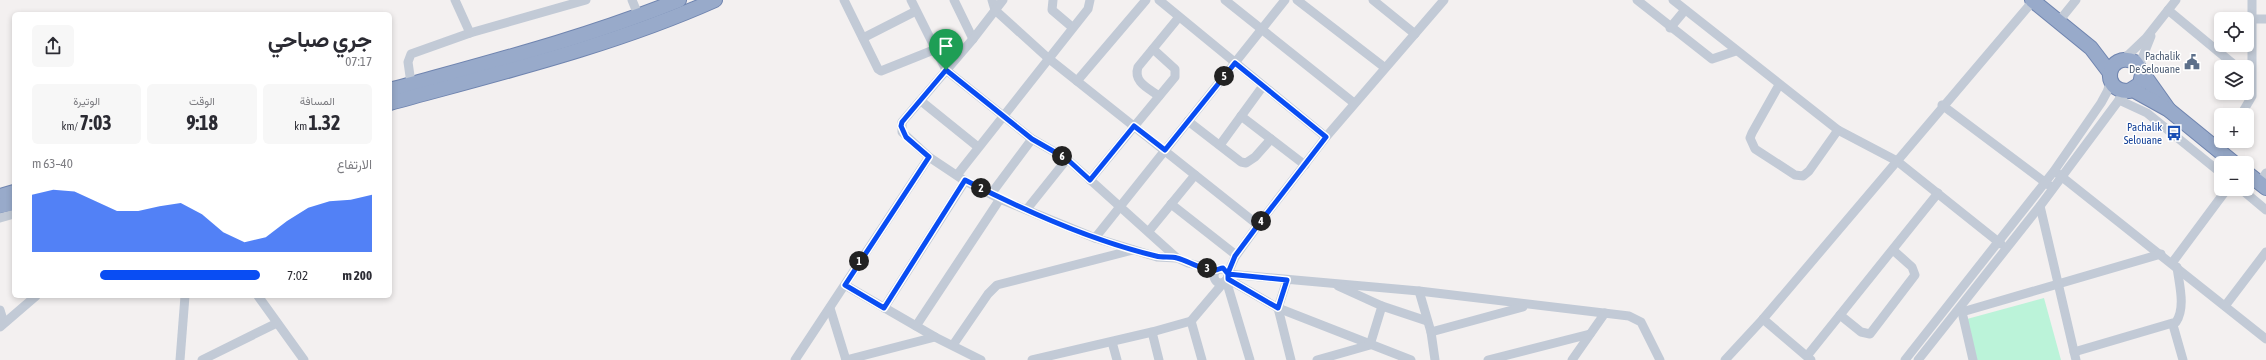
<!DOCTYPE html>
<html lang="ar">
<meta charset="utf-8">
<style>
body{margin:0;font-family:"Asap Condensed",Vazirmatn,sans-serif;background:#f7f7f7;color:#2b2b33;direction:rtl;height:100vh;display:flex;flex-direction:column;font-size:15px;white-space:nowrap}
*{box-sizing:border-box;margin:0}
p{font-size:13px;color:#7c7c81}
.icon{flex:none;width:22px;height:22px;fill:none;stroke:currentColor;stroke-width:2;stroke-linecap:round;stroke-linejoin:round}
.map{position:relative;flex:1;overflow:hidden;direction:ltr}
.drawer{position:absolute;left:12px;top:12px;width:380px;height:286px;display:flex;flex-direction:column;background:#fff;border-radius:6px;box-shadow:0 2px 6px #0003;direction:rtl}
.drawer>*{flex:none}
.controls{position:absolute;left:2214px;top:12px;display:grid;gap:8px}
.controls a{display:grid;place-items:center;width:40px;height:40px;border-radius:6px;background:#fff;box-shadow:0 2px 6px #0003;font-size:20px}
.pin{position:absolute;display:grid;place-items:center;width:34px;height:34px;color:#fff;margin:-41px -17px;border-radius:50% 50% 50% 0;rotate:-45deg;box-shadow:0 0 4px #0007}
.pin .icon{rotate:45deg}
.km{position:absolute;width:20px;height:20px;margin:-10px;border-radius:50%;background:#222;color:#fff;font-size:11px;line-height:20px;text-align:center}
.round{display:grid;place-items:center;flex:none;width:42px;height:42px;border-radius:6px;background:#f7f7f7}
.headline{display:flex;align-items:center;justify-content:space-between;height:68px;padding:0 20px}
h1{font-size:22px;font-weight:700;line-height:30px}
.figures{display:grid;grid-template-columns:repeat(3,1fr);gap:6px;height:68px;padding:4px 20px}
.figures div{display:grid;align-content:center;border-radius:6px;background:#f7f7f7;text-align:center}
.figures b{font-size:20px;font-weight:700}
.figures small{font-size:11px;font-weight:400}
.figures p{font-size:11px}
.chart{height:112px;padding:8px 20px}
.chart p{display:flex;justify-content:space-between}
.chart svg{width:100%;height:72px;margin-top:4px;fill:#094df3;opacity:.7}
ul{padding:0 20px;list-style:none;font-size:13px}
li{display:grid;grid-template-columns:64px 48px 1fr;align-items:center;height:30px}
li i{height:10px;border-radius:5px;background:#094df3}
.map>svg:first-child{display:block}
</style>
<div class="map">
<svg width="2266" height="360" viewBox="0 0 2266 360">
<rect width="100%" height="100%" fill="#f3f0f0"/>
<path fill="#bbf3d9" d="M2044 298 2061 360H1977L1967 319Z"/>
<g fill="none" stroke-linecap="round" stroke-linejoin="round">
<defs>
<g id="trunk">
<path d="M2032 0 2091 48 2110 73"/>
<path d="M2142 74 2140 84 2129 91C2099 92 2107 50 2135 62L2169 110"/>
<path d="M390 90C487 63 586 38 679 0"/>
<path d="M2133 90 2169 110 2234 163"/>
<path d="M390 103C499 73 612 46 715 0"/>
<path d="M2247 173 2266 188"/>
<path d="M0 196 14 192"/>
<path d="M0 206 14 203"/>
</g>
</defs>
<use href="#trunk" stroke="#6f84af" stroke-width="16"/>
<g stroke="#c2cad6" stroke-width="9">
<path d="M632 0 639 17"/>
<path d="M844 0 878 69 881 71 936 49"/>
<path d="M911 0 946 70 1032 139 1067 159 1177 258"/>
<path d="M954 0 973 39"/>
<path d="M992 0 995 10 1048 58 1258 225"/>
<path d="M1003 0 973 39 902 122V132L929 157 965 181 1000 199 1095 238 1157 257 1177 258 1188 263 1215 270"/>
<path d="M1053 0 1052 10 1072 27"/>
<path d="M1159 0 1326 137"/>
<path d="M1225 0 1354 103"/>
<path d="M1297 0 1384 67"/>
<path d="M1373 0 1415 34"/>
<path d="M1637 0 1712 59 1736 51"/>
<path d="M1673 0 1838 130 1809 171 1803 176 1795 175 1755 149 1750 138 1752 133 1779 85"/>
<path d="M2168 10 2237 67"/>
<path d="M2252 19H2266"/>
<path d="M2059 21 2076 0"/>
<path d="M1670 28 1685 10"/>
<path d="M470 33 586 0"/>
<path d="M863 38 916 11"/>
<path d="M2124 59 2146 38 2176 0"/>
<path d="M2139 66 2151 36"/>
<path d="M1077 81 1146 0"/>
<path d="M412 90 408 62 411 54 470 33 455 0"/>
<path d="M1159 96C1148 88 1133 82 1138 67L1179 17"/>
<path d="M2119 100 2147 113 2221 173"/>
<path d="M921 101 978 147"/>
<path d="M1942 105 2050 186"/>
<path d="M2241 115 2252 96V0"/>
<path d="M1241 116 1305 165"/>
<path d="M1188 121 1241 162 1246 163 1255 157 1271 139"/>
<path d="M1838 130 1897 161 2001 244"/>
<path d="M1220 145 1263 86"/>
<path d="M2213 147 2221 138"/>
<path d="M2057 173 2266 339"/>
<path d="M957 175 1088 9 1090 0"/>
<path d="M1090 180 1175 77V69L1153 49"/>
<path d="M2259 183 2266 173"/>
<path d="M2241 189 2266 210"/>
<path d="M991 194 1032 139"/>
<path d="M1171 204 1236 255"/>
<path d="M2040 206 2076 360"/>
<path d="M1027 209 1067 159"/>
<path d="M0 218 14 214"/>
<path d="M1149 231 1195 175"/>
<path d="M1095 238 1285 0"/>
<path d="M2172 263 2227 189"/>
<circle cx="1221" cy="276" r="7"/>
<path d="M1228 273 1235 257 1258 225 1326 137 1444 0"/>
<path d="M1228 274 1419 291 1629 316 1641 322 1660 360"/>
<path d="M1228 279 1278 308 1411 360"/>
<path d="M1226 280 1250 360"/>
<path d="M1287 280 1278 308 1291 360"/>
<path d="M845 285 935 337 981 360"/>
<path d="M1419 291 1431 332 1435 360"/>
<path d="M258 296 304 360"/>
<path d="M1382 306 1427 321"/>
<path d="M2225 306 2266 252"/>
<path d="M830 308 846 360"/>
<path d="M884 308 965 181"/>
<path d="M0 310 4 323"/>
<path d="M1840 315 1861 332 1870 334 1915 275 1912 267 1893 250"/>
<path d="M1763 319 1811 360"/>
<path d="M1191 321 1202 360"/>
<path d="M2173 325 2183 360"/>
<path d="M916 326 1000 199"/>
<path d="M0 327 36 296"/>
<path d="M1152 332 1159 360"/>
<path d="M1431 332 1523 307"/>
<path d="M1112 342 1117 360"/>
<path d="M953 345 988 294 997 285 1133 250"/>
<path d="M2074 352 2176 322C2186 307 2179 284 2177 267"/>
<path d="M1807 356 1938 193"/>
<path d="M180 360 185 296"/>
<path d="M202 360 277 323"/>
<path d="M795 360 929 157"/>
<path d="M846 360 935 337"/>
<path d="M1032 360 1152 332 1191 321 1224 282"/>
<path d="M1317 360 1370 345 1382 306 1338 286"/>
<path d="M1488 360 1590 334"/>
<path d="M1572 360 1605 313"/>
<path d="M1725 360 1763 319 2033 1"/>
<path d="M1905 360 2054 171 2101 103 2107 92 2111 81"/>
<path d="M1918 360 2040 206 2119 100 2129 91"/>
<path d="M1973 360 1962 312 2161 254"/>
</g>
<use href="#trunk" stroke="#98aaca" stroke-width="14"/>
</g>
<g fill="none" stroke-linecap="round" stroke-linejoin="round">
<defs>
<path id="route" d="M946 70 902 122 901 126 906 137 929 157 845 285 884 308 965 180C1023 210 1092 241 1156 256 1163 258 1170 256 1177 258 1189 261 1202 271 1215 270 1218 270 1220 268 1223 268L1228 274 1287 280 1278 308 1228 279V273L1235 256 1258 225 1326 137 1235 63 1165 150 1134 126 1090 180 1067 159 1032 139 946 70"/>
</defs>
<use href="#route" stroke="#fff" stroke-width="8"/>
<use href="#route" stroke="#094df3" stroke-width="5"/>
</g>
<defs>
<symbol id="civic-bare" viewBox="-9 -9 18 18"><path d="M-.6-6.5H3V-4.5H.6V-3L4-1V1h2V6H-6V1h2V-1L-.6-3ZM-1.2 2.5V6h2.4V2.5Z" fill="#5c6f8a" stroke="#fff" stroke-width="2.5" paint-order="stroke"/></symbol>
<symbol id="bus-bare" viewBox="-9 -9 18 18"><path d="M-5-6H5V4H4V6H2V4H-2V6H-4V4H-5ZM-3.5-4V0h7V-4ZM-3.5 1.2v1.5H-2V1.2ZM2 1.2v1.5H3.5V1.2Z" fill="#1a4fb4" stroke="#fff" stroke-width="2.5" paint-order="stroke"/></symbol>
</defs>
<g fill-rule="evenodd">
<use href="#civic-bare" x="2181" y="51" width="22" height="22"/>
<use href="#bus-bare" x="2163" y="122" width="22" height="22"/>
</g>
<g text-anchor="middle" stroke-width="3" stroke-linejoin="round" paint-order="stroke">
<g font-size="11" fill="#4e5e75" stroke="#fff" text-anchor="end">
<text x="2180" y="60">Pachalik<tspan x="2180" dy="13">De Selouane</tspan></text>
</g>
<g font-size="11" fill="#164399" stroke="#fff" text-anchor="end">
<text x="2162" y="131">Pachalik<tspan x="2162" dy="13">Selouane</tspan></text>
</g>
</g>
</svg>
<div class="controls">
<a><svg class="icon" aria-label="locate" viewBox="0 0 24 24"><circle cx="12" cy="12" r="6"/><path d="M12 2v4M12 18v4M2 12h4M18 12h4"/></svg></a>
<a><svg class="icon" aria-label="layers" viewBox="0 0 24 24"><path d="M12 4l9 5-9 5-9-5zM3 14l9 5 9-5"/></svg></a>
<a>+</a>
<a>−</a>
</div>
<div class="pin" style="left:946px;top:70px;background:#1e9e55"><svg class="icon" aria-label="arrive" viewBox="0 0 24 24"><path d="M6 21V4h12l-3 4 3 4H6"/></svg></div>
<b class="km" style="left:859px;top:261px">1</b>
<b class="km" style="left:981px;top:188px">2</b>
<b class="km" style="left:1207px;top:268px">3</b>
<b class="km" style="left:1261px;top:221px">4</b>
<b class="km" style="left:1224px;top:76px">5</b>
<b class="km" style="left:1062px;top:156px">6</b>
<section class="drawer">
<div class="headline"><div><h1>جري صباحي</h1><p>07:17</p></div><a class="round"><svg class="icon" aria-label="share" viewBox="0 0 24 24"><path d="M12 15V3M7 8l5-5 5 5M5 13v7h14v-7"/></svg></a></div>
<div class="figures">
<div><p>المسافة</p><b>1.32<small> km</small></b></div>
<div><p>الوقت</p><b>9:18</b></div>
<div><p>الوتيرة</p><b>7:03<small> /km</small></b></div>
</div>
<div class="chart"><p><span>الارتفاع</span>40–63 m</p>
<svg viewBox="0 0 160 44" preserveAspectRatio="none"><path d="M0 44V9L10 6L20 7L30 13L40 19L50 19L60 16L70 14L80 21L90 32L100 38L110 35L120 25L130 17L140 13L150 12L160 9V44z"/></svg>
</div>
<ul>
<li><b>200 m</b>7:02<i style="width:70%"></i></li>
</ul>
</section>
</div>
